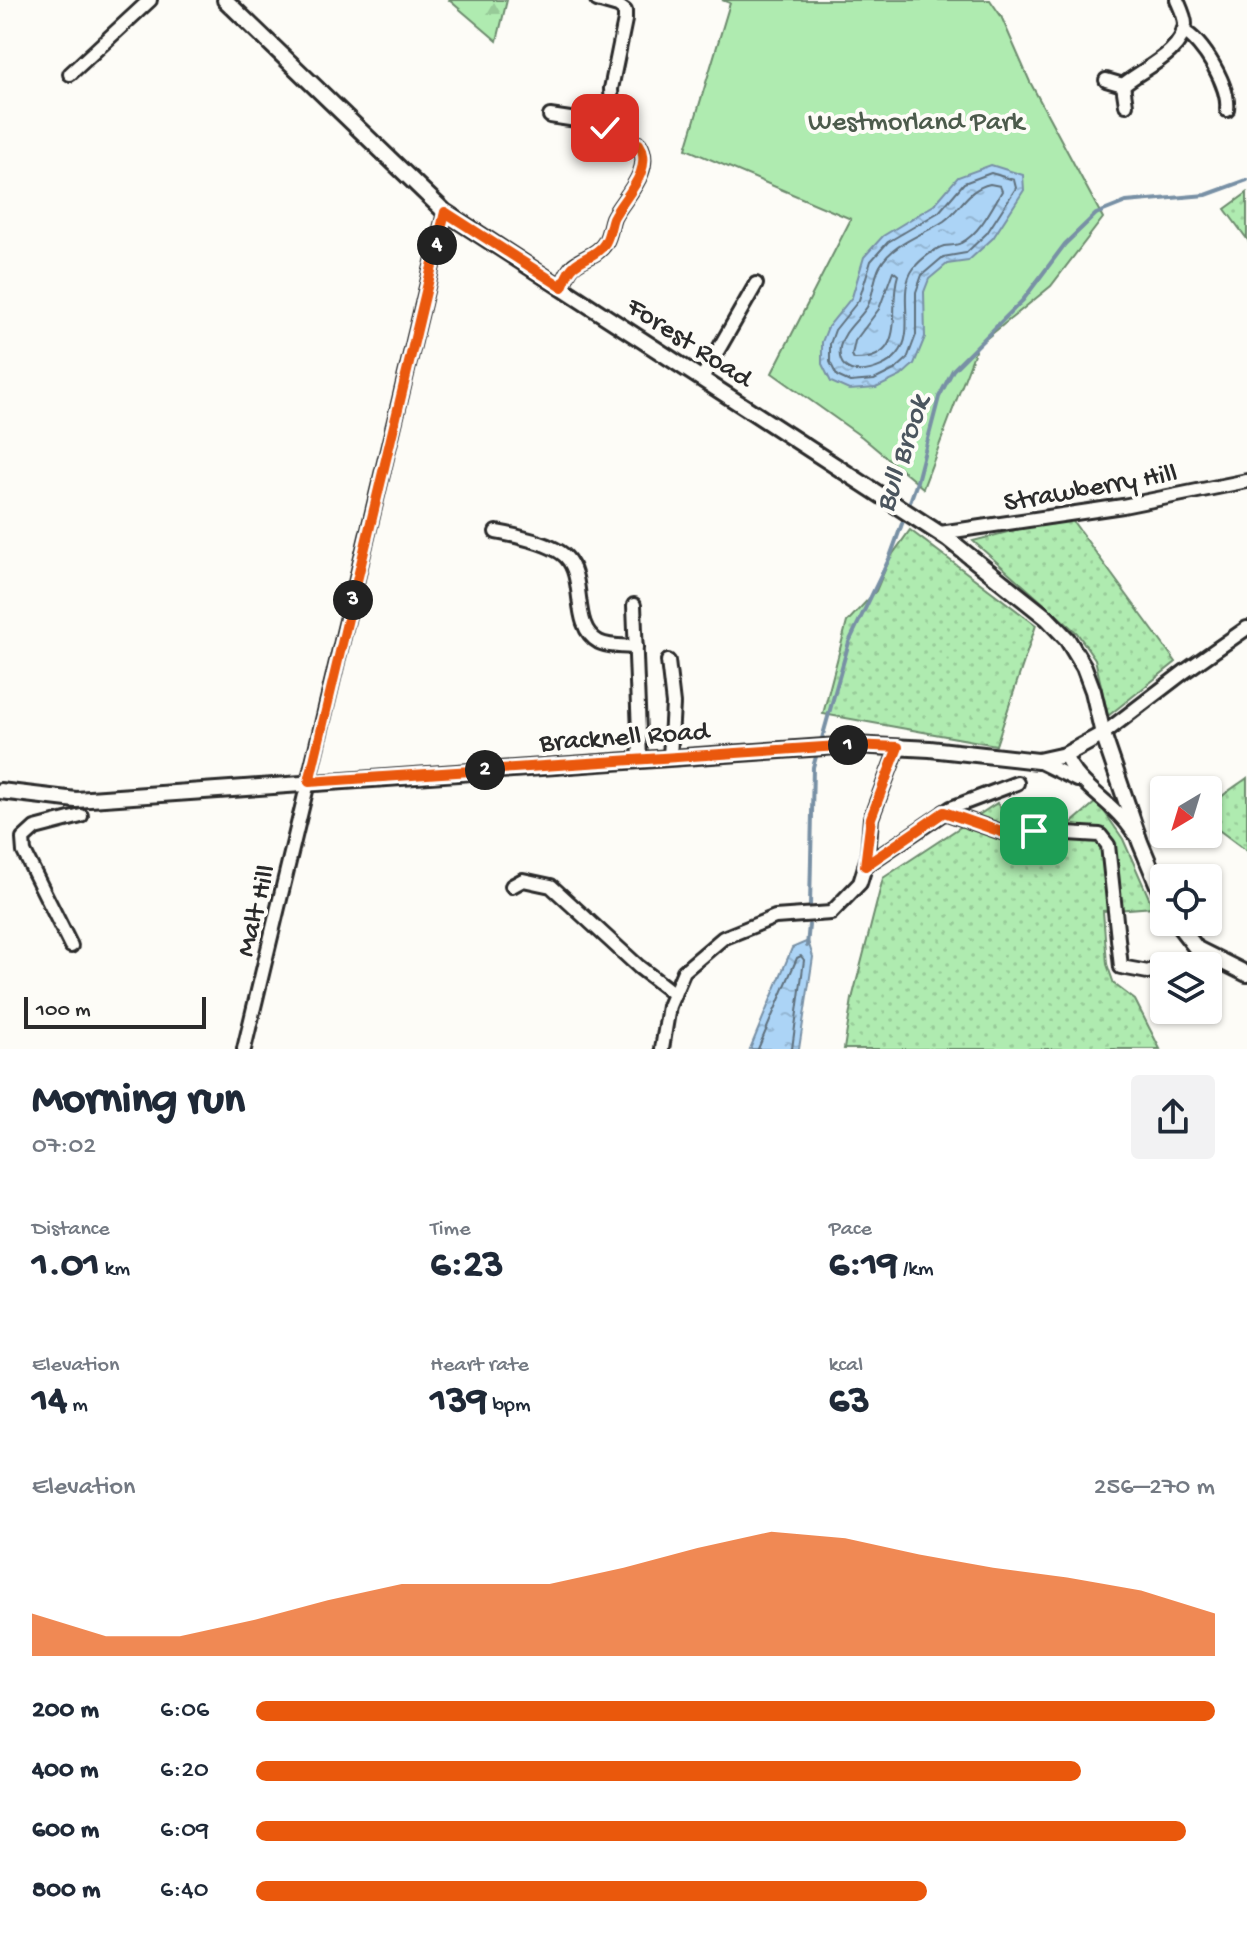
<!DOCTYPE html>
<meta charset="utf-8">
<style>
body{margin:0;font-family:"Gochi Hand",sans-serif;background:#f2f2f3;color:#1f2937;height:100vh;display:flex;flex-direction:column;font-size:30px;white-space:nowrap}
*{box-sizing:border-box;margin:0}
p{font-size:26px;color:#747a83}
.icon{flex:none;width:44px;height:44px;fill:none;stroke:currentColor;stroke-width:2;stroke-linecap:round;stroke-linejoin:round}
.map{position:relative;height:1049px;overflow:hidden}
.drawer{display:flex;flex-direction:column;background:#fff;flex:1}
.drawer>*{flex:none}
.needle{width:52px;rotate:218deg}
.tools{position:absolute;left:1150px;top:776px;display:grid;gap:16px}
.tools a{display:grid;place-items:center;width:72px;height:72px;border-radius:8px;background:#fff;box-shadow:0 2px 6px #0004;font-size:40px}
.scale{position:absolute;left:24px;bottom:20px;width:182px;box-sizing:border-box;padding-left:8px;border:4px solid #2b2b2b;border-top:0;font-size:22px;line-height:28px;white-space:nowrap;color:#2b2b2b;-webkit-text-stroke:6px #fdfcf7;paint-order:stroke}
.pin{position:absolute;display:grid;place-items:center;width:68px;height:68px;color:#fff;margin:-34px;border-radius:16px;box-shadow:0 4px 12px #0006}
.km{position:absolute;width:40px;height:40px;margin:-20px;border-radius:50%;background:#222;color:#fff;font-size:22px;line-height:40px;text-align:center}
.round{display:grid;place-items:center;flex:none;width:84px;height:84px;border-radius:8px;background:#f2f2f3}
.headline{display:flex;align-items:center;justify-content:space-between;height:136px;padding:0 32px}
h1{font-size:44px;font-weight:800;line-height:60px}
.stats{display:grid;grid-template-columns:repeat(3,1fr);gap:12px;height:136px;padding:8px 32px}
.stats div{display:grid;align-content:center}
.stats b{font-size:40px;font-weight:800}
.stats small{font-size:22px;font-weight:400}
.stats p{font-size:22px}
.chart{height:224px;padding:16px 32px}
.chart p{display:flex;justify-content:space-between}
.chart svg{width:100%;height:144px;margin-top:8px;fill:#ea580c;opacity:.7}
ul{padding:0 32px;list-style:none;font-size:26px}
li{display:grid;grid-template-columns:128px 96px 1fr;align-items:center;height:60px}
li i{height:20px;border-radius:10px;background:#ea580c}
.map>svg:first-child{display:block}
</style>
<div class="map">
<svg width="1247" height="1049" viewBox="0 0 1247 1049">
<defs>
<pattern id="grass-dots" width="8" height="8" patternUnits="userSpaceOnUse" patternTransform="scale(2)"><rect width="8" height="8" fill="#afebb0"/><path d="M2 2h.1M6 6h.1" fill="none" stroke="#97ca98" stroke-width="1.8" stroke-linecap="round"/></pattern>
<pattern id="forest-firs" width="22" height="20" patternUnits="userSpaceOnUse" patternTransform="scale(2)"><rect width="22" height="20" fill="#afebb0"/><path d="M5 1l3.5 6h-7zM16 11l3.5 6h-7z" fill="#97ca98"/></pattern>
<pattern id="water-ripples" width="26" height="14" patternUnits="userSpaceOnUse" patternTransform="scale(2)"><rect width="26" height="14" fill="#acd4f6"/><path d="M2 4q2-2 4 0t4 0M15 11q2-2 4 0t4 0" fill="none" stroke="#94b6d3"/></pattern>
</defs>
<rect width="100%" height="100%" fill="#fdfcf7"/>
<filter id="ink" filterUnits="userSpaceOnUse"><feTurbulence type="fractalNoise" baseFrequency=".0125" numOctaves="2"/><feDisplacementMap in="SourceGraphic" scale="16" xChannelSelector="R" yChannelSelector="G"/><feConvolveMatrix kernelMatrix="1 2 1 2 8 2 1 2 1" color-interpolation-filters="sRGB"/></filter>
<g filter="url(#ink)">
<g fill="url(#grass-dots)" stroke="#6d8b6e" stroke-width="2">
<path d="M1247 193V239L1225 209Z"/>
<path d="M1069 516 1176 662 1108 716 1095 659 1077 633 973 541Z"/>
<path d="M910 530 1036 625 996 745 823 714 847 622 876 591 890 558Z"/>
<path d="M1247 778V851L1208 822C1208 801 1231 790 1247 778Z"/>
<path d="M1097 801 1123 839 1153 907 1103 911 1107 964 1114 984 1135 1000 1160 1049H844L852 999 883 878 997 803 1016 832 1069 825Z"/>
</g>
<path fill="url(#forest-firs)" stroke="#6d8b6e" stroke-width="2" d="M449 0H507L497 41Z"/>
<path fill="#afebb0" stroke="#6d8b6e" stroke-width="2" d="M722 0H990L1001 16 1030 82 1103 218 1051 286 977 346 923 488 862 437 772 373 851 219 686 149 730 3Z"/>
<g fill="url(#water-ripples)" stroke="#7890a5" stroke-width="2">
<path d="M991 165 1023 175 1024 190 993 238 968 261 947 264 929 279 924 292 925 337 914 364 901 376 876 388 849 390 831 382 822 364V342L828 327 852 297 864 257 883 236 934 205 958 177Z"/>
<path d="M808 941 813 957 799 1049H750L792 948Z"/>
</g>
<g fill="none" stroke-linecap="round" stroke-linejoin="round">
<g stroke="#5f6f7c" stroke-width="2">
<path d="M991 173 1014 180 1016 188 987 233 966 253 943 257 922 275 916 292V335L907 359 896 369 874 380 850 382 837 376 830 362V344L835 330 859 300 871 261 888 242 939 212 964 183Z"/>
<path d="M990 184 1000 186 1002 191C992 208 980 233 961 243 956 246 949 245 944 246 934 249 920 260 914 268 895 293 918 331 897 355 881 373 835 383 840 347 843 331 858 321 867 307 874 295 873 279 880 266 893 243 923 235 944 221 962 208 967 189 990 184Z"/>
<path d="M893 271 898 275C887 308 910 360 854 359L852 355 855 341 879 309Z"/>
<path d="M758 1049 797 958 801 956 804 960 792 1049"/>
</g>
<g stroke="#7890a5" stroke-width="4">
<path d="M821 742 849 642 890 557 916 485 939 397 953 370 1023 300 1065 244 1096 214 1126 202 1206 195 1247 180"/>
<path d="M810 905 813 767 818 750"/>
<path d="M807 946 809 925"/>
</g>
<defs>
<g id="minor">
<path d="M597 0 618 6 625 11V20L611 89 612 111 605 128"/>
<path d="M1183 31C1203 41 1230 87 1227 110"/>
<path d="M70 74 150 0"/>
<path d="M1106 80 1123 85 1126 105"/>
<path d="M1123 85C1142 69 1183 53 1185 24 1185 17 1180 7 1177 0"/>
<path d="M550 116 590 122 623 139 639 144C655 170 623 198 613 218 610 226 610 235 605 243 598 255 584 257 574 265 568 270 565 280 562 287"/>
<path d="M702 378 756 284"/>
<path d="M496 532C514 535 554 544 566 557 587 579 570 626 599 642 608 647 626 646 636 647"/>
<path d="M940 533 1123 506 1247 481"/>
<path d="M634 605 640 759"/>
<path d="M668 661 673 704 670 757"/>
<path d="M1103 734 1184 672 1247 628"/>
<path d="M1065 755C1078 787 1114 802 1134 833"/>
<path d="M1038 761 1077 780"/>
<path d="M944 812 1010 835 1034 831 1100 835 1108 845 1121 967 1148 972 1168 961"/>
<path d="M865 866 951 808 1017 783"/>
<path d="M512 886 523 880 551 886 639 967 674 994"/>
<path d="M71 946 24 852 23 839 35 828 81 816"/>
<path d="M244 1049 445 212"/>
<path d="M662 1049 669 1006 684 971 723 938 775 917 831 913 860 883 868 857 871 818 898 747"/>
</g>
<g id="major">
<path d="M225 0 445 212 948 539 1047 618 1067 639 1084 667 1093 691 1103 734 1140 842 1164 900"/>
<path d="M0 791 76 800 853 745 930 749 1038 761 1065 755 1103 734"/>
<path d="M1176 922 1197 949 1247 974"/>
</g>
</defs>
<use href="#minor" stroke="#2b2b2b" stroke-width="18"/>
<use href="#major" stroke="#2b2b2b" stroke-width="20"/>
<use href="#minor" stroke="#fdfcf7" stroke-width="12"/>
<use href="#major" stroke="#fdfcf7" stroke-width="14"/>
</g>
</g>
<g fill="none" stroke-linecap="round" stroke-linejoin="round" filter="url(#ink)">
<defs>
<path id="route" d="M605 128 623 139 639 144C655 170 623 198 613 218 610 226 610 235 605 243 598 255 584 257 575 265 568 270 565 280 562 287L445 212 309 782 853 745 898 747 871 818 865 866 944 812 1010 835 1034 831"/>
</defs>
<use href="#route" stroke="#fff" stroke-width="16"/>
<use href="#route" stroke="#ea580c" stroke-width="10"/>
</g>
<g text-anchor="middle" stroke-width="8" stroke-linejoin="round" paint-order="stroke">
<g font-size="28" fill="#4c5b4c" stroke="#fdfcf7">
<text x="916" y="129">Westmorland Park</text>
</g>
<g font-size="28" fill="#2b2b2b" stroke="#fdfcf7">
<text transform="translate(691 340) rotate(33)" y="10">Forest Road</text>
<text transform="translate(1090 485) rotate(-10)" y="10">Strawberry Hill</text>
<text transform="translate(624 734) rotate(-4)" y="10">Bracknell Road</text>
<text transform="translate(253 910) rotate(-76)" y="10">Malt Hill</text>
</g>
<g font-size="30" font-style="italic" fill="#4b555e" stroke="#fdfcf7">
<text transform="translate(900 453) rotate(-72)" y="10">Bull Brook</text>
</g>
</g>
</svg>
<div class="tools">
<a><svg class="needle" viewBox="-14 -14 28 28"><path d="M0-13l5 13h-10z" fill="#e53935"/><path d="M0 13l5-13h-10z" fill="#747a83"/></svg></a>
<a><svg class="icon" aria-label="locate" viewBox="0 0 24 24"><circle cx="12" cy="12" r="6"/><path d="M12 2v4M12 18v4M2 12h4M18 12h4"/></svg></a>
<a><svg class="icon" aria-label="layers" viewBox="0 0 24 24"><path d="M12 4l9 5-9 5-9-5zM3 14l9 5 9-5"/></svg></a>
</div>
<div class="scale">100 m</div>
<div class="pin" style="left:1034px;top:831px;background:#1e9e55"><svg class="icon" aria-label="arrive" viewBox="0 0 24 24"><path d="M6 21V4h12l-3 4 3 4H6"/></svg></div>
<div class="pin" style="left:605px;top:128px;background:#d93025"><svg class="icon" aria-label="check" viewBox="0 0 24 24"><path d="M5 12l5 5 9-10"/></svg></div>
<b class="km" style="left:848px;top:745px">1</b>
<b class="km" style="left:485px;top:770px">2</b>
<b class="km" style="left:353px;top:600px">3</b>
<b class="km" style="left:437px;top:245px">4</b>
</div>
<section class="drawer">
<div class="headline"><div><h1>Morning run</h1><p>07:02</p></div><a class="round"><svg class="icon" aria-label="share" viewBox="0 0 24 24"><path d="M12 15V3M7 8l5-5 5 5M5 13v7h14v-7"/></svg></a></div>
<div class="stats">
<div><p>Distance</p><b>1.01<small> km</small></b></div>
<div><p>Time</p><b>6:23</b></div>
<div><p>Pace</p><b>6:19<small> /km</small></b></div>
</div>
<div class="stats">
<div><p>Elevation</p><b>14<small> m</small></b></div>
<div><p>Heart rate</p><b>139<small> bpm</small></b></div>
<div><p>kcal</p><b>63</b></div>
</div>
<div class="chart"><p><span>Elevation</span>256–270 m</p>
<svg viewBox="0 0 160 44" preserveAspectRatio="none"><path d="M0 44V31L10 38L20 38L30 33L40 27L50 22L60 22L70 22L80 17L90 11L100 6L110 8L120 13L130 17L140 20L150 24L160 31V44z"/></svg>
</div>
<ul>
<li><b>200 m</b>6:06<i style="width:100%"></i></li>
<li><b>400 m</b>6:20<i style="width:86%"></i></li>
<li><b>600 m</b>6:09<i style="width:97%"></i></li>
<li><b>800 m</b>6:40<i style="width:70%"></i></li>
</ul>
</section>
